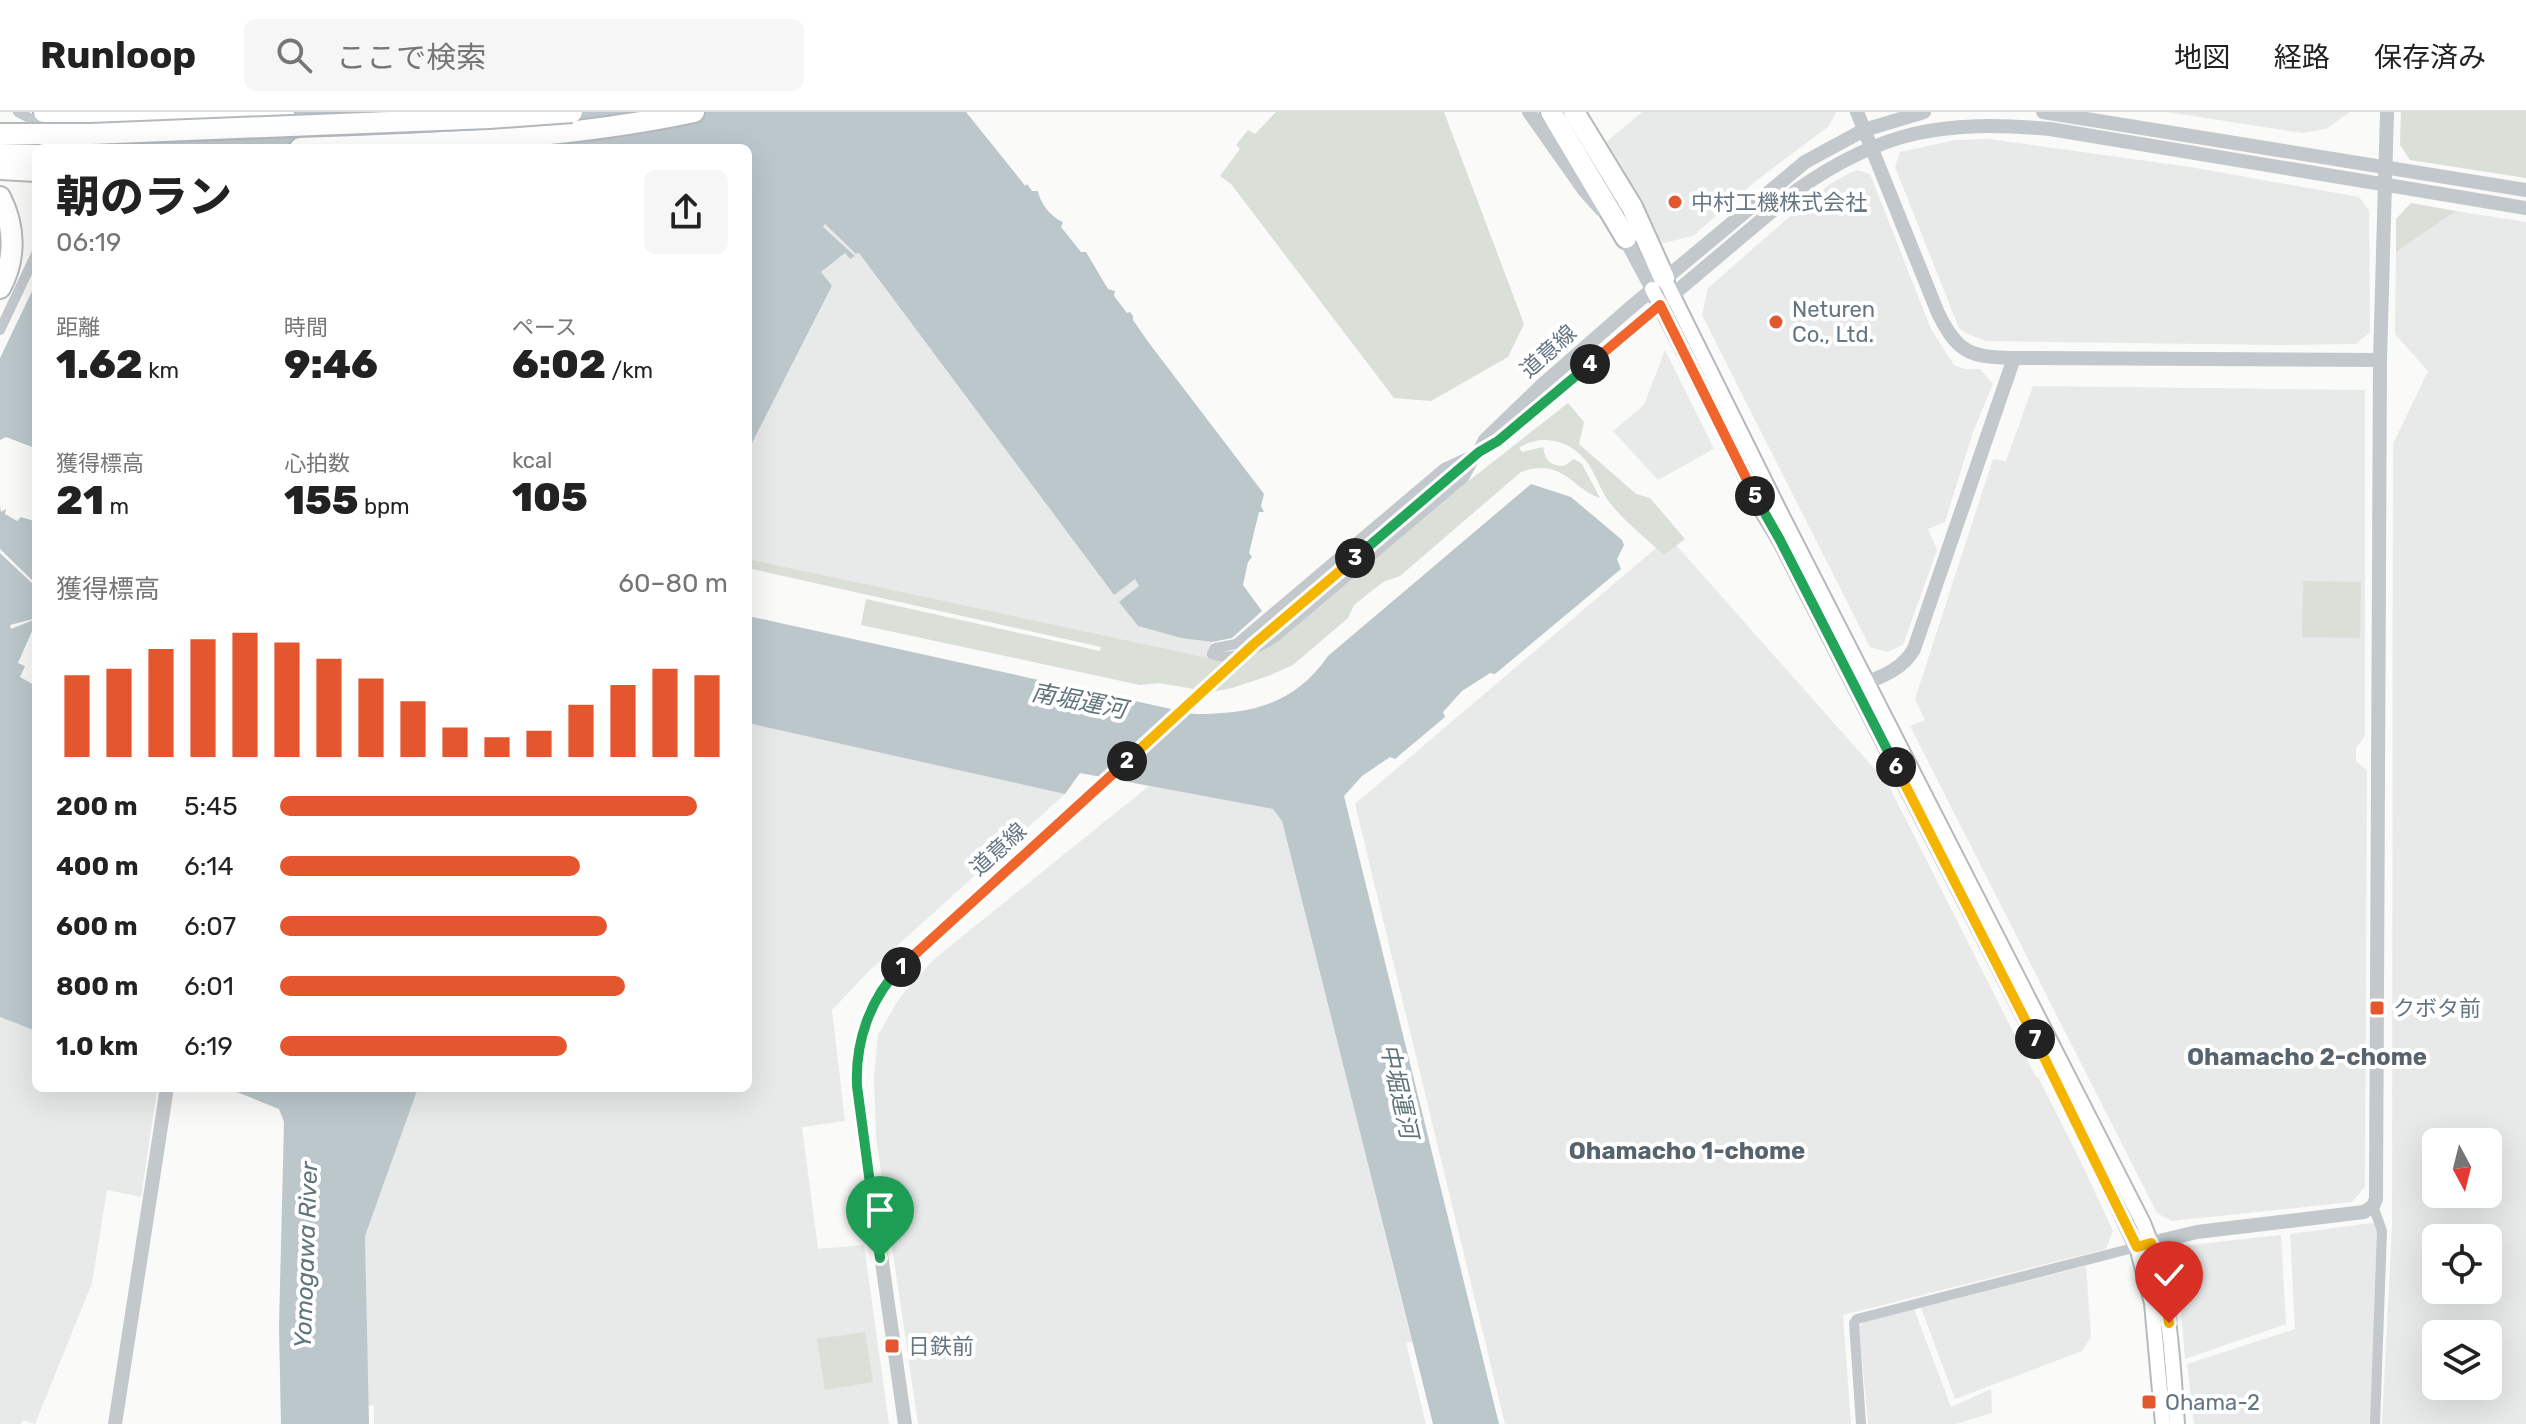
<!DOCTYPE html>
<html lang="ja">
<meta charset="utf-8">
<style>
body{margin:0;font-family:Rubik,"Noto Sans JP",sans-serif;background:#f6f6f6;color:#222;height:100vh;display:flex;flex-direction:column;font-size:30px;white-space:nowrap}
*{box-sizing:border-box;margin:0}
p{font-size:26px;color:#767676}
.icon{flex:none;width:44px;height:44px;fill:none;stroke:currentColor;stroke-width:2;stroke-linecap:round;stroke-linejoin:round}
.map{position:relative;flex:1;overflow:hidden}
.details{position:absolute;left:32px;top:32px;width:720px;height:948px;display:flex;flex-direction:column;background:#fff;border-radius:12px;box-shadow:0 8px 32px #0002}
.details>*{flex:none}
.needle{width:52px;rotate:173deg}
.tools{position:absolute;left:2422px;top:1016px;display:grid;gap:16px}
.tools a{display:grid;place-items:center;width:80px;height:80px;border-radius:12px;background:#fff;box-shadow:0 8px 32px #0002;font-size:40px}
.pin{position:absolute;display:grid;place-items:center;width:68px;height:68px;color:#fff;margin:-82px -34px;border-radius:50% 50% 50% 0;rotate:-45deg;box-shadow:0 0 8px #0007}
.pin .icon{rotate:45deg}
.km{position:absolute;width:40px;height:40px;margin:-20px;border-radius:50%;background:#222;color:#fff;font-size:22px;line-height:40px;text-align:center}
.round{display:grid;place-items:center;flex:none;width:84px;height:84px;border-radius:12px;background:#f6f6f6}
.overview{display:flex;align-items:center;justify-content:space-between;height:136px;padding:0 24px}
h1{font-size:44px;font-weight:800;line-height:60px}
.stats{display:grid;grid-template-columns:repeat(3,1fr);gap:12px;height:136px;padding:8px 24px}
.stats div{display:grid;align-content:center}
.stats b{font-size:40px;font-weight:800}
.stats small{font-size:22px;font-weight:400}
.stats p{font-size:22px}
.chart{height:224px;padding:16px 24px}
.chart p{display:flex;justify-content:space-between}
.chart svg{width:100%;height:144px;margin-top:8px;stroke:#e4572e;stroke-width:6}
ul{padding:0 24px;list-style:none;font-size:26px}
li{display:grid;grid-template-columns:128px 96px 1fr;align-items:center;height:60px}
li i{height:20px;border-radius:10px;background:#e4572e}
header{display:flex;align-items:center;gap:48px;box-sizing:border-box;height:112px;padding:0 40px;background:#fff;border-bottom:2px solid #e0e0e0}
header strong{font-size:38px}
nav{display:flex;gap:44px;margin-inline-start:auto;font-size:28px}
.search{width:560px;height:72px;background:#f6f6f6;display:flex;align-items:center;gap:20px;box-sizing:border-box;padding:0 28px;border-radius:12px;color:#767676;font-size:30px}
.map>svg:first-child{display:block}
</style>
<header>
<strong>Runloop</strong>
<div class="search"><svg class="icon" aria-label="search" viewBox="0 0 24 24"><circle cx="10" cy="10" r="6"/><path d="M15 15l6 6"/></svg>ここで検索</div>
<nav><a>地図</a><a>経路</a><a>保存済み</a></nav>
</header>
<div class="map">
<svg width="2526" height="1312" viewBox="0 0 2526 1312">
<rect width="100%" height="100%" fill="#fafaf8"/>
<g fill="#e8e9e9" fill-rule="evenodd">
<path d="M1642 0H1836L1829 14 1757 68 1693 124 1659 132 1605 31Z"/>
<path d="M2167 0H2350L2326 17 2302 21Z"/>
<path d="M1989 27 2190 55 2359 85 2369 98 2370 220 2356 232 2280 233 1986 229 1968 222 1959 216 1895 55 1900 40 1955 28Z"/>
<path d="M1856 58 1870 62 1931 217 1954 253 1964 257H1980L1993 272 1973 320 1945 410 1928 417 1937 438 1903 533 1887 540 1870 535 1702 203 1708 176 1804 92 1833 70Z"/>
<path d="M2456 99 2526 110V1312H2382L2392 1113 2393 332 2428 259 2395 222 2396 140ZM2436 1030H2488V1082H2436ZM2436 1126H2488V1178H2436ZM2436 1222H2488V1274H2436Z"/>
<path d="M825 112 856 142 859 141 1113 482 1135 467 1140 474 1130 505 1138 514 1181 526 1212 530 1208 547 748 447V339L832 175 821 160 845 141 854 144 823 115Z"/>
<path d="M1665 238 1714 337 1658 368 1613 319 1644 293Z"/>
<path d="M2033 274 2365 278V624L2356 636V649L2367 659 2365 1075 2352 1090 2171 1109 2157 1101 1910 614 1925 608 1915 587 1993 347 2006 349Z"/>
<path d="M1669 425 1888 672 2036 965H2038L2080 1048 2113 1119 2106 1137 1843 1203 1851 1312H1505L1355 692Z"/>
<path d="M748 611 1065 682 867 861 832 898 845 1009 802 1015 818 1137 864 1133 889 1312H374V1293L368 1294 365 1124 418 976H748Z"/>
<path d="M1149 674 1273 697 1282 709 1412 1230 1406 1231 1426 1312H918L876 1025 874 965 878 923 900 885 934 847Z"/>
<path d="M0 905 36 919V976H156L157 978 141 1085 107 1078 92 1171 35 1312 23 1308 21 1312H0Z"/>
<path d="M2372 1111 2378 1114 2370 1312H2194L2187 1252 2295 1217 2290 1122Z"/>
<path d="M2281 1123 2286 1212 2185 1247 2176 1139 2181 1134Z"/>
<path d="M2086 1154 2091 1225 2082 1239 1955 1287 1921 1196Z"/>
<path d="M1914 1197 1951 1295 1991 1277 1992 1301 1956 1312H1868L1859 1214 1864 1210Z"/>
</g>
<g fill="#dadfd7">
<path d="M1276 0H1444L1524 212 1508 245 1431 289 1394 286 1231 72 1220 64 1240 37 1236 33 1248 18 1255 22Z"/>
<path d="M2401 0H2526V66L2410 48 2400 33Z"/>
<path d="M2411 91 2456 99 2396 140V107Z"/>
<path d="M1568 291 1584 310 1579 332 1636 382 1650 386 1685 427 1664 443C1647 427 1625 410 1610 391 1601 380 1597 365 1589 353 1573 329 1543 320 1519 336L1522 340 1543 335C1545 348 1550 354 1564 354L1574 347 1582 352 1600 386C1571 377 1564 345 1521 360L1400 464 1383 470 1354 493 1348 506 1293 553 1268 564 1232 576 1211 580 1159 571 1140 573 861 513 866 487 1100 539 1101 535 748 456V447L1222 549 1282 526 1466 371Z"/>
<path d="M2303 469 2361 470 2360 526 2302 525Z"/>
<path d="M865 1220 873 1270 825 1278 817 1227Z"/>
</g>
<g fill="#bbc7cb">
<path d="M94 0H966L1023 71 1025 74 1027 72 1032 79H1038C1040 91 1051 105 1063 110L1061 115 1081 140H1086L1108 177 1115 179 1114 184 1127 201 1130 200 1133 204V208L1149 231 1264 382 1261 394 1264 400H1259L1249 441 1252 445 1248 450 1243 473 1262 499 1232 526 1212 530 1181 526 1138 514 1119 490 1139 474 1135 467 1114 483 859 141 856 142 825 112 823 115 855 144 850 147 845 141 821 160 832 174 748 339V36H81L80 31Z"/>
<path d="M36 171V341L32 340V335L6 325 0 328V246Z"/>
<path d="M1531 372 1571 385 1622 428 1624 433 1617 447 1621 457 1495 562 1490 561 1462 579 1443 600 1445 605 1395 647 1390 645 1362 664 1344 684 1499 1312H1433L1282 709 1273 697 1080 661 1065 682 748 611V504L1194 602C1251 602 1294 593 1328 544Z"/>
<path d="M0 394 1 400 6 397 5 402 17 409 21 405 34 409 33 415 36 410V472L0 437Z"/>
<path d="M0 441 36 475 33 507 10 513 11 517 33 508 36 510 18 551 25 554 20 565 36 574V919L0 905Z"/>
<path d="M227 976H418L365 1124 369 1312H281L279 1215 284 1010 279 997Z"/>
</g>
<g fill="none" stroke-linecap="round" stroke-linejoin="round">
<defs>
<g id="secondary">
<path d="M1664 166 1779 398 2143 1111C2170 1176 2172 1243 2177 1312"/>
<path d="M1652 177 1727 323 1760 395 1780 428 2082 1017 2137 1135 2152 1191 2163 1312"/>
</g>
<g id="motorway">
<path d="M44 0 285 5"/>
<path d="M1551 0 1626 126"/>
<path d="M1574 0 1632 95 1664 166"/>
<path d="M300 36C434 31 562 28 694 0"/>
<path d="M0 85C15 114 16 147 0 176"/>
</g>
</defs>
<use href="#secondary" stroke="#b3babf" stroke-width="18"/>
<use href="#motorway" stroke="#b4b9bd" stroke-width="24"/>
<g stroke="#c3c8cc" stroke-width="10">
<path d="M18 0 70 27 71 36"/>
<path d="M0 218 36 142"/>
<path d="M1212 542C1232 551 1260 535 1277 524L1464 366 1474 348"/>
<path d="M1212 542 1215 536 1236 532 1444 356 1470 344"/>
<path d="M2373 1094 2382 1119 2375 1312"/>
<path d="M1861 1312 1854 1211 1857 1207 2141 1134"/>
</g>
<g stroke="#c3c8cc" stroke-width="14">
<path d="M1529 0 1584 78 1601 97"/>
<path d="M1857 0 1938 201C1958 242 1971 245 2014 246L2380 248"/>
<path d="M2043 0 2526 78"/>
<path d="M1622 121 1652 177"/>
<path d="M1481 336 1485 328 1542 273 1630 196 1805 50 1864 18 1924 0"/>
<path d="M1431 382 1479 340 1498 329 1549 287 1797 78C1884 17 1945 8 2050 17L2526 96"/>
<path d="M1868 570C1886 563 1904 555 1914 537L2014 246"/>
<path d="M2151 1131 2197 1120 2364 1100 2373 1094 2376 1087 2380 248 2387 0"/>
<path d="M115 1312 166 982"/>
<path d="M905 1312 857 974C855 931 869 894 895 861L1079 693"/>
</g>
<use href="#secondary" stroke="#fff" stroke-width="14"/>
<use href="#motorway" stroke="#fff" stroke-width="20"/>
<defs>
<g id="motorway-bridge">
<path d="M0 22H91L489 6 572 0"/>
<path d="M0 42 36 43"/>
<path d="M0 57 36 59"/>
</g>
</defs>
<use href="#motorway-bridge" stroke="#b4b9bd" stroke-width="24" stroke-linecap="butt"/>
<path stroke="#c3c8cc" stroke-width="14" d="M1079 693 1254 532 1431 382"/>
<use href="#motorway-bridge" stroke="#fff" stroke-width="20"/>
</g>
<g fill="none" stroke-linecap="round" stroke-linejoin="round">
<defs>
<path id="split-1" d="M880 1146 857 974C855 930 870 886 901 855"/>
<path id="split-2" d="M901 855 1127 649"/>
<path id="split-3" d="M1127 649 1254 532 1355 446"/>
<path id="split-4" d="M1355 446 1479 340 1498 329 1590 252"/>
<path id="split-5" d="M1590 252 1660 193 1755 384"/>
<path id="split-6" d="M1755 384 1780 428 1896 655"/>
<path id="split-7" d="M1896 655 2035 927"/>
<path id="split-8" d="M2035 927 2137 1135 2151 1131 2161 1165 2169 1211"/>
</defs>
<use href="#split-1" stroke="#fff" stroke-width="16"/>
<use href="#split-2" stroke="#fff" stroke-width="16"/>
<use href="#split-3" stroke="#fff" stroke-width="16"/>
<use href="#split-4" stroke="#fff" stroke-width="16"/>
<use href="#split-5" stroke="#fff" stroke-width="16"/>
<use href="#split-6" stroke="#fff" stroke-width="16"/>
<use href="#split-7" stroke="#fff" stroke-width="16"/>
<use href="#split-8" stroke="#fff" stroke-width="16"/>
<use href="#split-1" stroke="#22a559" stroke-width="10"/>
<use href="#split-2" stroke="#f0652b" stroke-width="10"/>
<use href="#split-3" stroke="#f5b400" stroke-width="10"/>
<use href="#split-4" stroke="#22a559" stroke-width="10"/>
<use href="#split-5" stroke="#f0652b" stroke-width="10"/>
<use href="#split-6" stroke="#22a559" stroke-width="10"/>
<use href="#split-7" stroke="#f5b400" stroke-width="10"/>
<use href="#split-8" stroke="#f5b400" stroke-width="10"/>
</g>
<g fill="#e4572e" stroke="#fff" stroke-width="3">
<circle cx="1675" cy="90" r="8"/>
<circle cx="1776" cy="210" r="8"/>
<rect x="2369" y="888" width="16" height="16" rx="4"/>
<rect x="884" y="1226" width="16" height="16" rx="4"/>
<rect x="2141" y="1282" width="16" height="16" rx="4"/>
</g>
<g text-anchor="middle" stroke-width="8" stroke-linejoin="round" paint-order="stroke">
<g font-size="22" fill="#657683" stroke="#fff" text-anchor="start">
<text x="1691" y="98">中村工機株式会社</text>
<text x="1792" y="205">Neturen<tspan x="1792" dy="25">Co., Ltd.</tspan></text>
<text x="2393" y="904">クボタ前</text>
<text x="908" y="1242">日鉄前</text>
<text x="2165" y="1298">Ohama-2</text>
</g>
<g font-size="22" fill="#657683" stroke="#fff">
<text transform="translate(1548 239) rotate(-42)" y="8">道意線</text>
<text transform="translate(998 737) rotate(-42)" y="8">道意線</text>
</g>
<g font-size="24" font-style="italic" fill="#60757c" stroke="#fff">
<text transform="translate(1079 589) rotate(11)" y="8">南堀運河</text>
<text transform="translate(1399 979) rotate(77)" y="8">中堀運河</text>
<text transform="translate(306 1143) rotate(-88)" y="8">Yomogawa River</text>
</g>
<g font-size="24" font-weight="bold" fill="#57646e" stroke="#fff">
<text x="2307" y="953">Ohamacho 2-chome</text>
<text x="1687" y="1047">Ohamacho 1-chome</text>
</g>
</g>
</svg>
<div class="tools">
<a><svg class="needle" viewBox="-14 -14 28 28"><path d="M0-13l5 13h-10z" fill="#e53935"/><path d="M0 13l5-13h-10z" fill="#767676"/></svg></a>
<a><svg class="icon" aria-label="locate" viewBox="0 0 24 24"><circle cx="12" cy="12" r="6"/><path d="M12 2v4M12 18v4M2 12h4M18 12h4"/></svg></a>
<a><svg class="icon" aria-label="layers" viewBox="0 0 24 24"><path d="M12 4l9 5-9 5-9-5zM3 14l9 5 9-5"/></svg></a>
</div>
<div class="pin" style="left:880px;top:1146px;background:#1e9e55"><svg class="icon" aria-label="arrive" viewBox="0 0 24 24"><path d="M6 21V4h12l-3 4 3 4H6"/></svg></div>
<div class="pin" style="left:2169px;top:1211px;background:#d93025"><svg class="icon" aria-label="check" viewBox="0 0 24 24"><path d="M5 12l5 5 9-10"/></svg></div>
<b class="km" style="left:901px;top:855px">1</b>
<b class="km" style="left:1127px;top:649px">2</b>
<b class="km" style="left:1355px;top:446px">3</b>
<b class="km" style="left:1590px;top:252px">4</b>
<b class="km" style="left:1755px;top:384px">5</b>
<b class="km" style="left:1896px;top:655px">6</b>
<b class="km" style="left:2035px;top:927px">7</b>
<section class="details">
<div class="overview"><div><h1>朝のラン</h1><p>06:19</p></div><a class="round"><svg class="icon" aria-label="share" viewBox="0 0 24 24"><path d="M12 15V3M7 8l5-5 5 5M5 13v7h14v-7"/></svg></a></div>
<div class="stats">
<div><p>距離</p><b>1.62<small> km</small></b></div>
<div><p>時間</p><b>9:46</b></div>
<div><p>ペース</p><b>6:02<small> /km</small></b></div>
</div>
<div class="stats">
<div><p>獲得標高</p><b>21<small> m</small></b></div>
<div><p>心拍数</p><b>155<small> bpm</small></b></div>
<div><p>kcal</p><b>105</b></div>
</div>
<div class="chart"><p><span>獲得標高</span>60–80 m</p>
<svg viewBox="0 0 160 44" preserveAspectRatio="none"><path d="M5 44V19M15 44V17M25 44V11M35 44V8M45 44V6M55 44V9M65 44V14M75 44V20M85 44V27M95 44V35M105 44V38M115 44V36M125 44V28M135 44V22M145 44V17M155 44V19"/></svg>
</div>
<ul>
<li><b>200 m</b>5:45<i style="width:93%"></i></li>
<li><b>400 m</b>6:14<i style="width:67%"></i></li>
<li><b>600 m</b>6:07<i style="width:73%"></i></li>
<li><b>800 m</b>6:01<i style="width:77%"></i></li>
<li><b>1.0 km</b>6:19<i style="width:64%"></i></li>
</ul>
</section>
</div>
